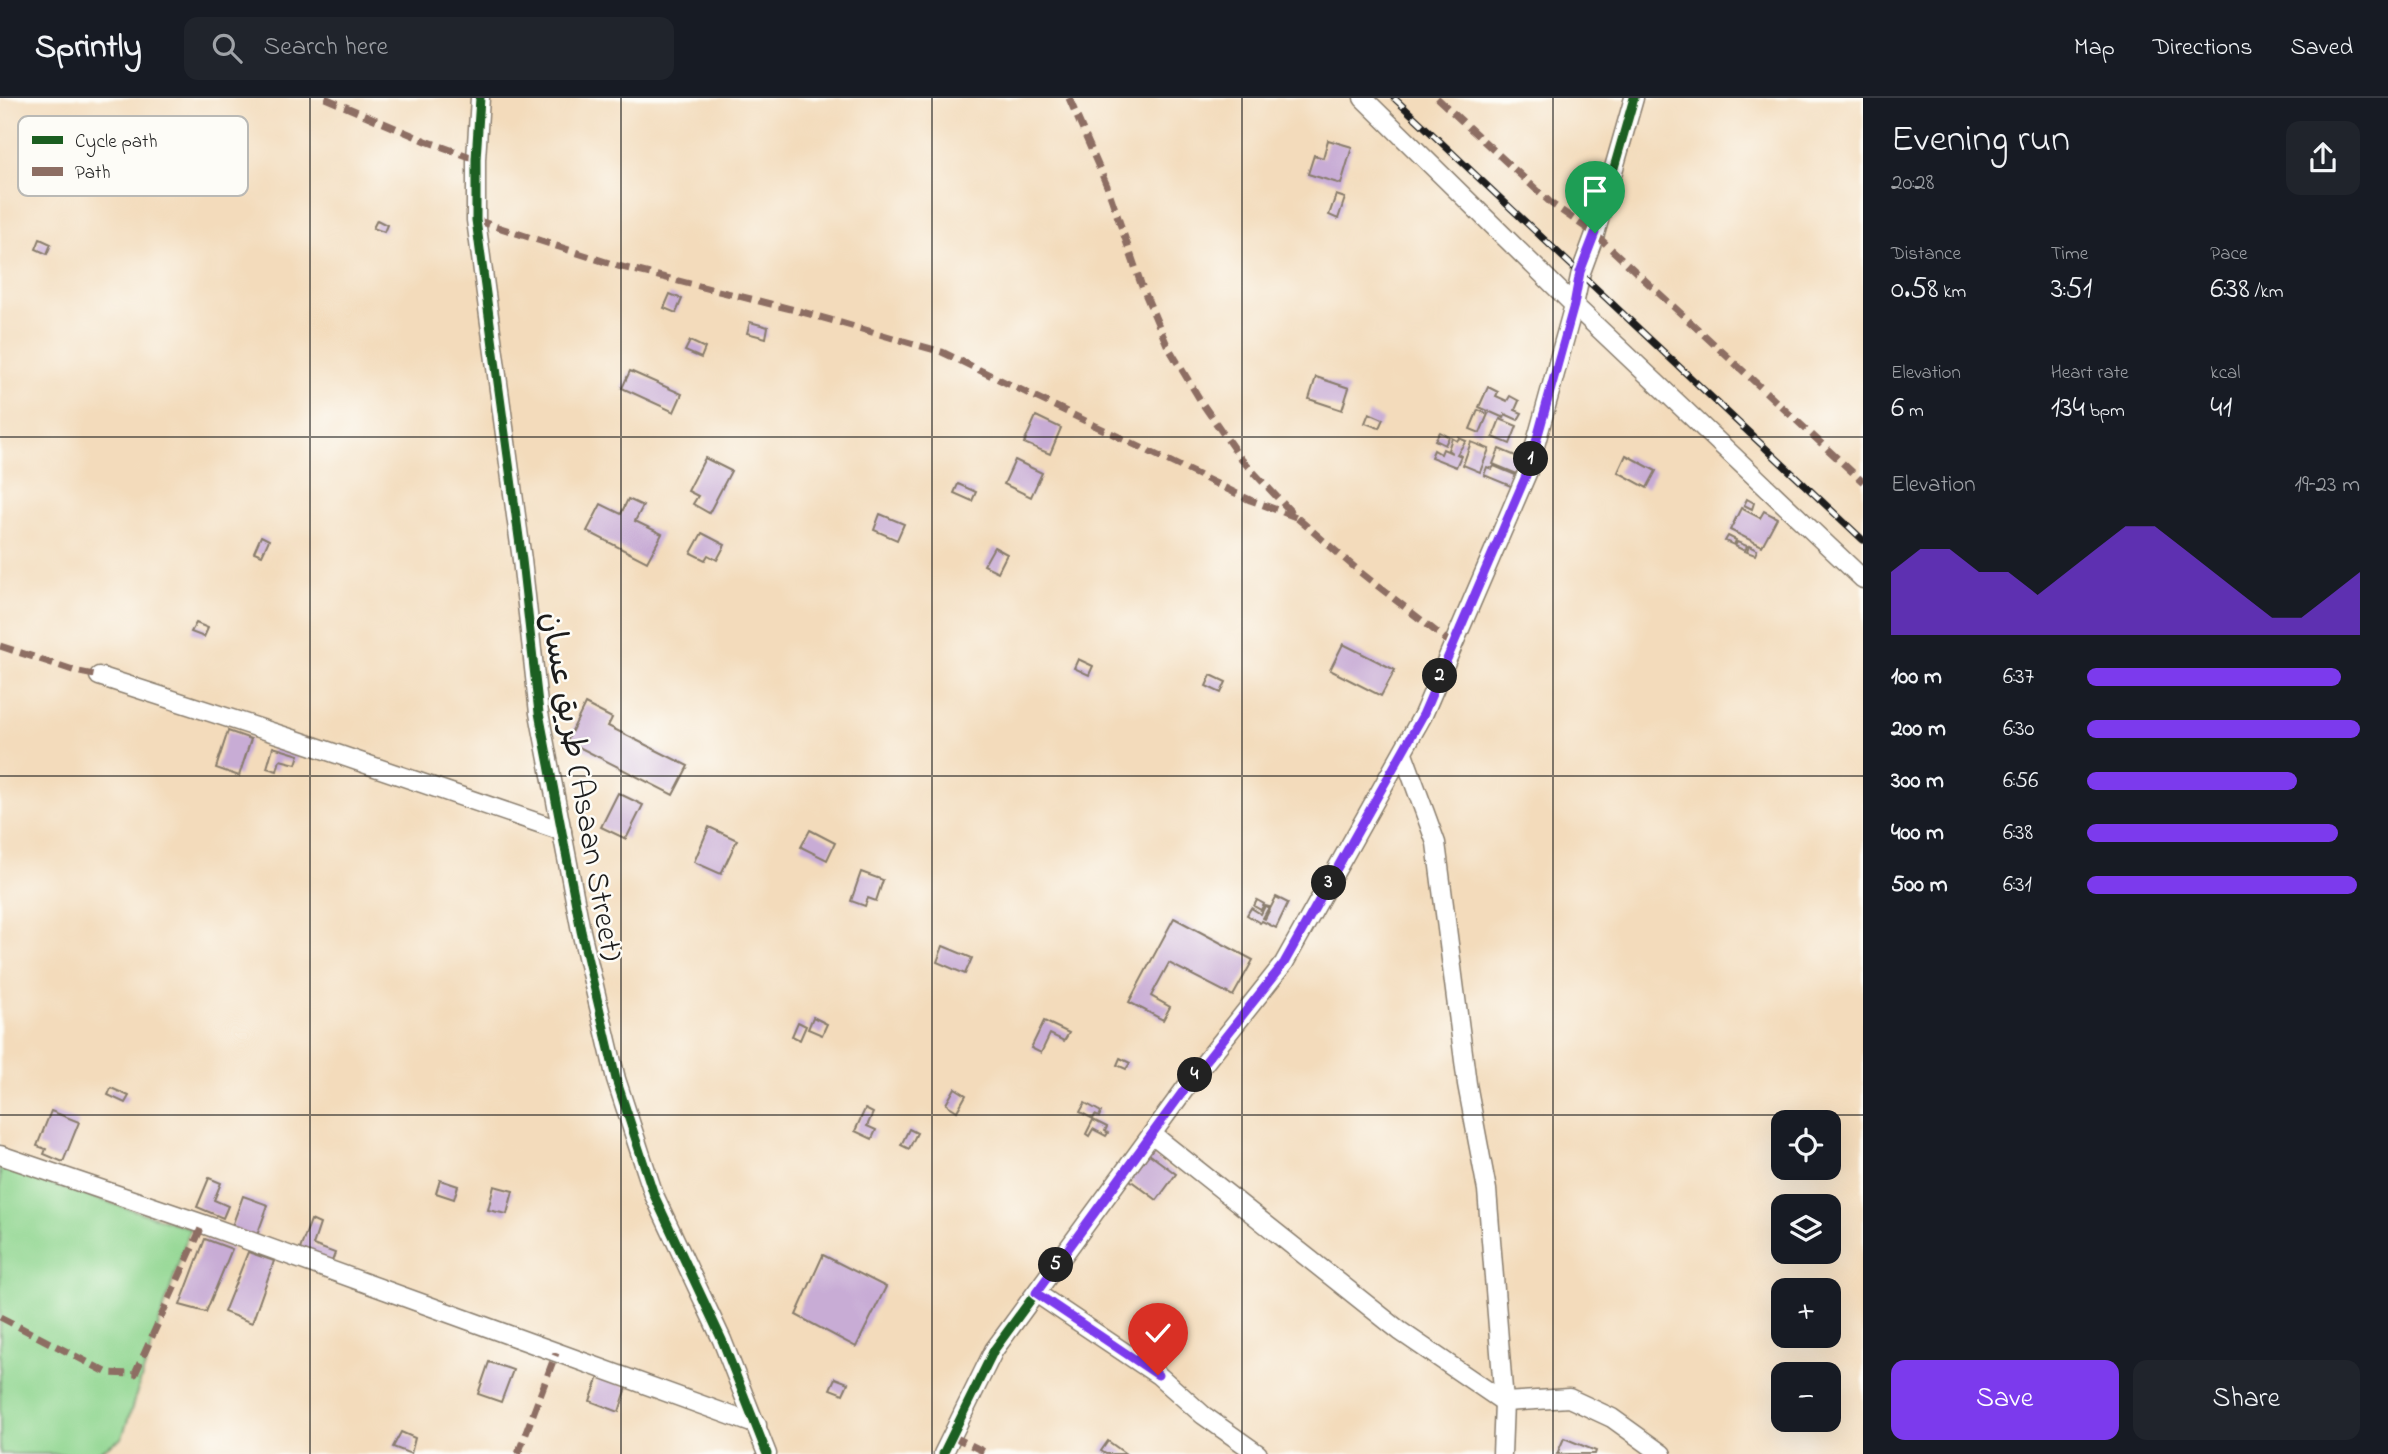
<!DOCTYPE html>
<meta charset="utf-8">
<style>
body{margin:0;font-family:"Indie Flower","Playpen Sans Arabic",sans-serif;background:#20242c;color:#f1f3f6;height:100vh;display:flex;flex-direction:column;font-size:26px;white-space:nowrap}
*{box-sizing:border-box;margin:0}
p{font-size:23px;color:#9ea1a6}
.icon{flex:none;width:38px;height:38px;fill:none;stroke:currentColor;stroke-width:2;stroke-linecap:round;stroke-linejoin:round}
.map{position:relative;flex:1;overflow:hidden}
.panel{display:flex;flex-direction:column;background:#171b24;width:525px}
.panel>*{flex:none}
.fabs{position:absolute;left:1771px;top:1012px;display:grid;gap:14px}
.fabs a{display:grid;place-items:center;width:70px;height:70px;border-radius:14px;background:#171b24;box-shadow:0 7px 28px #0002;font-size:35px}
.pin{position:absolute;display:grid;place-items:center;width:60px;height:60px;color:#fff;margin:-72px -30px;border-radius:50% 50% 50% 0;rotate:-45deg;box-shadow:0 0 7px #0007}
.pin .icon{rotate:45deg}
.km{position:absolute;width:35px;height:35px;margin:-18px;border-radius:50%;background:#222;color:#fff;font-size:19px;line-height:35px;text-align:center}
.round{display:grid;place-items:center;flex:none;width:74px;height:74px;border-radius:14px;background:#20242c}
.overview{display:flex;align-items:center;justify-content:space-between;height:119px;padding:0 28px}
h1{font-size:38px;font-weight:600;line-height:52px}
.figures{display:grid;grid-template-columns:repeat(3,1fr);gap:10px;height:119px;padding:7px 28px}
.figures div{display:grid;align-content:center}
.figures b{font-size:30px;font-weight:600}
.figures small{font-size:19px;font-weight:400}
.figures p{font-size:19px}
.chart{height:196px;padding:14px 28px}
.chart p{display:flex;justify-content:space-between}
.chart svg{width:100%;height:126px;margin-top:7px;fill:#7c3aed;opacity:.7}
.primary-button{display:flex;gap:14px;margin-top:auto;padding:14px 28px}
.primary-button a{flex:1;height:80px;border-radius:14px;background:#7c3aed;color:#fff;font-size:28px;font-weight:600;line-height:80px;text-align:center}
.primary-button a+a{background:#20242c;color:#f1f3f6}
ul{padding:0 28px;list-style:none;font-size:23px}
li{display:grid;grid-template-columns:112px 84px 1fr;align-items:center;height:52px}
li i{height:18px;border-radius:9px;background:#7c3aed}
header{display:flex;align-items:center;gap:42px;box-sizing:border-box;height:98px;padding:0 35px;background:#171b24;border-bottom:2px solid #363941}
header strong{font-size:33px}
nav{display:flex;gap:38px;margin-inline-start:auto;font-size:24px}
.search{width:490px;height:63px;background:#20242c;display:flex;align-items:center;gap:18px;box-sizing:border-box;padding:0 24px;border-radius:14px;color:#9ea1a6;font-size:26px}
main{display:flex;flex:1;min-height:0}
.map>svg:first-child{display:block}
</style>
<header>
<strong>Sprintly</strong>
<div class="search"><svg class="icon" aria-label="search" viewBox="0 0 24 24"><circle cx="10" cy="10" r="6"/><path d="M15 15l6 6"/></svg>Search here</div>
<nav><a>Map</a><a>Directions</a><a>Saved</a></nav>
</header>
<main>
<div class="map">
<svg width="1863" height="1356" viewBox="0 0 1863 1356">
<rect width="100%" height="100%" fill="#fdfcf7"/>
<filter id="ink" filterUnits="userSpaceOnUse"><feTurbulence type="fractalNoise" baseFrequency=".0143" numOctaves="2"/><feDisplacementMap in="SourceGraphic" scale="14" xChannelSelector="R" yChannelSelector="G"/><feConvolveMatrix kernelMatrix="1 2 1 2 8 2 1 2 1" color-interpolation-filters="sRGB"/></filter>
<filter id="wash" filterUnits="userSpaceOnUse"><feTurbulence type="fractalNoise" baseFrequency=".00686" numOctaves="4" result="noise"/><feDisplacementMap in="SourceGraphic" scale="28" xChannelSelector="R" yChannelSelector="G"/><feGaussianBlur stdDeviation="1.57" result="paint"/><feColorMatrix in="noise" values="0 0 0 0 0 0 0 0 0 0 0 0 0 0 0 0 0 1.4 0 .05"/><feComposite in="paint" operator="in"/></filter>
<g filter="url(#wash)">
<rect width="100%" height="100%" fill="#f3dbbb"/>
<path fill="#90d690" stroke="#567956" stroke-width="2" d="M0 1070 190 1130 122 1340 95 1356H0Z"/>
<g id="blocks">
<g fill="#c8acd5">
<path d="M1328 42 1352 49 1341 86 1308 76 1314 57 1323 60Z"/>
<path d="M1336 97 1345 100 1338 121 1329 117Z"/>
<path d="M377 122 387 127 384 134 373 130Z"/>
<path d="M40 141 51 146 47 156 36 151Z"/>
<path d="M670 196 682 201 676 215 664 210Z"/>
<path d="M750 224 768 229 766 240 747 235Z"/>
<path d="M690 243 705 250 701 260 685 253Z"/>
<path d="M630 273 682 296 674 314 622 290Z"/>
<path d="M1316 279 1349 290 1342 312 1309 301Z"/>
<path d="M1488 289 1498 294 1496 298 1507 303 1510 298 1519 303 1515 312 1522 315 1518 322 1505 316 1504 320 1479 309Z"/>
<path d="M1478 312 1488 316 1480 335 1470 331Z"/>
<path d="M1369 315 1383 321 1379 330 1365 325Z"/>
<path d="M1036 318 1061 330 1050 356 1024 345Z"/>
<path d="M1500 321 1517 328 1510 346 1493 339Z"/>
<path d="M1440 334 1449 339 1445 347 1435 342Z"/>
<path d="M1452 340 1457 343 1459 340 1466 343 1457 356 1461 358 1456 369 1431 359 1434 352 1441 356 1443 351 1452 355 1448 352Z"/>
<path d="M1471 344 1489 351 1480 374 1463 367Z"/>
<path d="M1499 351 1523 361 1517 376 1493 366Z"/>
<path d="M1626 357 1656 373 1647 390 1618 374Z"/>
<path d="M705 360 731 373 709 415 693 406 698 398 688 393Z"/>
<path d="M1015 362 1042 375 1031 399 1004 386Z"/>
<path d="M1494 368 1518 378 1513 389 1484 377 1487 369 1492 371Z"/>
<path d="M958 386 976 394 972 403 954 395Z"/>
<path d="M628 401 643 408 635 423 662 436 647 464 587 433 601 406 621 416Z"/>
<path d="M1747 401 1754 405 1752 411 1744 407Z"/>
<path d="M1741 410 1760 420 1764 413 1777 420 1762 448 1730 432Z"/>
<path d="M880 416 904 426 897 442 874 432Z"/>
<path d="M702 435 725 447 717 462 708 457 705 462 691 455Z"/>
<path d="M261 438 269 442 262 457 254 454Z"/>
<path d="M1728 438 1736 442 1734 447 1725 443Z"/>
<path d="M1737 444 1747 448 1745 453 1735 448Z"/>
<path d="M1749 448 1757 452 1755 457 1747 454Z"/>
<path d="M994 449 1007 456 998 474 984 467Z"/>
<path d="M196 525 208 530 204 539 191 534Z"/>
<path d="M1343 546 1395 572 1381 598 1330 572Z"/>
<path d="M1078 561 1093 568 1089 577 1074 570Z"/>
<path d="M1211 577 1226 584 1221 595 1206 588Z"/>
<path d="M585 606 612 620 608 628 688 668 673 697 567 643Z"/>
<path d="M228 633 251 641 239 678 216 670Z"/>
<path d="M273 649 299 657 296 666 280 662 277 673 267 670Z"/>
<path d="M618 695 643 707 626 741 601 729Z"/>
<path d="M709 729 737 742 721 776 694 764Z"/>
<path d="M810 732 835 745 827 762 801 749Z"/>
<path d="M861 774 883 782 876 803 868 800 865 808 851 803Z"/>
<path d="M1276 799 1288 805 1276 830 1262 823 1260 825 1247 817 1251 810 1261 816 1265 808 1269 809 1263 820 1265 821Z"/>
<path d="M1257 802 1264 806 1261 812 1254 808Z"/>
<path d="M1174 820 1253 862 1233 898 1169 865 1151 898 1170 909 1163 922 1129 904Z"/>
<path d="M943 848 972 860 965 876 937 864Z"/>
<path d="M813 919 827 926 822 937 808 931Z"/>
<path d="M1044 923 1069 935 1064 943 1050 936 1041 955 1031 950Z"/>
<path d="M798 924 806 928 800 942 792 938Z"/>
<path d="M1120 960 1130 965 1126 971 1117 967Z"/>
<path d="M111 990 129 998 125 1005 108 997Z"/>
<path d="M955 990 966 997 957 1013 946 1006Z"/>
<path d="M1085 1005 1101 1014 1099 1019 1095 1017 1093 1021 1080 1014Z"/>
<path d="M865 1011 873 1015 867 1028 876 1032 872 1041 855 1033Z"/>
<path d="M51 1013 79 1024 63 1064 44 1056 46 1051 37 1048Z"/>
<path d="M1093 1022 1107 1029 1105 1033 1108 1035 1106 1038 1093 1031 1089 1038 1086 1036Z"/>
<path d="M909 1031 917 1035 909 1051 901 1047Z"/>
<path d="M1149 1056 1176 1076 1157 1102 1130 1082Z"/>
<path d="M209 1080 221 1085 214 1102 228 1108 223 1120 197 1109Z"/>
<path d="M440 1082 458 1088 454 1101 436 1095Z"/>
<path d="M494 1088 513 1093 507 1116 488 1112Z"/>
<path d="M243 1098 268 1107 256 1140 231 1131Z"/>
<path d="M311 1122 320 1126 313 1147 335 1155 331 1166 299 1154Z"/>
<path d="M205 1141 232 1151 206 1214 180 1207Z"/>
<path d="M248 1154 274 1163 252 1225 224 1214Z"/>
<path d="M823 1157 886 1189 856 1249 796 1217Z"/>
<path d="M489 1264 513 1272 501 1304 478 1296Z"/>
<path d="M599 1279 627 1289 619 1314 590 1303Z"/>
<path d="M835 1280 848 1285 843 1296 830 1291Z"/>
<path d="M401 1334 415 1340 411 1356 393 1349Z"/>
<path d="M1564 1340 1596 1353 1595 1356H1557Z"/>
<path d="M1108 1343 1126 1356H1106L1101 1353Z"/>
</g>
</g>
</g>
<g filter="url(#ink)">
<use href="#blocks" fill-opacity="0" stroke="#887c6c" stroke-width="2"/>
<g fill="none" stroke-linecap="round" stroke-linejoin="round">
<defs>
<g id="minor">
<path d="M480 0 476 61V122L522 462 539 615 581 833 616 981 654 1097 722 1242 767 1356"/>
<path d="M1363 0 1574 207 1863 481"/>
<path d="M99 578 293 641 562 733"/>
<path d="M1403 655 1436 745 1467 986 1487 1092 1504 1304 1502 1356"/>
<path d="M1152 1036 1400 1233 1504 1304 1569 1300 1612 1320 1662 1356"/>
<path d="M0 1057 203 1126 757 1327"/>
<path d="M1036 1195 1158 1277 1203 1317 1258 1356"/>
<path d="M943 1356 994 1252 1195 977 1284 865 1423 617 1528 373 1574 207 1581 174 1595 136 1634 0"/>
</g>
</defs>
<use href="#minor" stroke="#887c6c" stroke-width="21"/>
<use href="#minor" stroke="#fff" stroke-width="18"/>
<defs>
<path id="rail" d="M1394 0 1863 442"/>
</defs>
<use href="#rail" stroke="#1c1c1c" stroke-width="7"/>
<use href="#rail" stroke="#fdfcf7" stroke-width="4.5" stroke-dasharray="13" stroke-linecap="butt"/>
<g stroke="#8d6e63" stroke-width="7" stroke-dasharray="14 7" stroke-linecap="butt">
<path d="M325 0 426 43 476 61"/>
<path d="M1069 0 1107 88 1141 186 1167 247 1202 305 1241 361 1296 419 1360 474 1453 547"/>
<path d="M1437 0 1552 106 1595 136 1863 384"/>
<path d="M476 122 618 168 799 213 942 254 1250 402 1296 419"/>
<path d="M0 548 79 574 99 578"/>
<path d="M0 1219 108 1275 135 1276 203 1126"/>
<path d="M952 1338 989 1356"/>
<path d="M518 1356 556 1255"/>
</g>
<defs>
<g id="cycleway">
<path d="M480 0 476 61V122L522 462 539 615 581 833 616 981 654 1097 722 1242 767 1356"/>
<path d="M943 1356 994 1252 1195 977 1284 865 1423 617 1528 373 1574 207 1581 174 1595 136 1634 0"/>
</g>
</defs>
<use href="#cycleway" stroke="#fdfcf7" stroke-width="13"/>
<use href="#cycleway" stroke="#1b5e20" stroke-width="9"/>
</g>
</g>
<g fill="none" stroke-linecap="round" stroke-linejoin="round" filter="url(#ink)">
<defs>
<path id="route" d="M1158 1277 1036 1195 1195 977 1284 865 1423 617 1528 373 1574 207 1580 174 1595 135"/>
</defs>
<use href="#route" stroke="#fff" stroke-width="14"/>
<use href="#route" stroke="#7c3aed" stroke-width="9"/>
</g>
<path fill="none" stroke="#1c1c1c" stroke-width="2" stroke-opacity="0.55" d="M310 0V1356M621 0V1356M932 0V1356M1242 0V1356M1553 0V1356M0 339H1863M0 678H1863M0 1017H1863"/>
<g text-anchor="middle" stroke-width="5" stroke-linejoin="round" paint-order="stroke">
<g font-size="32" fill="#1c1c1c" stroke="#fdfcf7">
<text transform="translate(583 688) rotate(80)" y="11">طريق عسان (Asaan Street)</text>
</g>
</g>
<rect x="18" y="18" width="230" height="80" rx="10" fill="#fdfcf7" stroke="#bab9b5" stroke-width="2"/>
<rect x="32" y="38" width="31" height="8" fill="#1b5e20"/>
<rect x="32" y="69" width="31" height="9" fill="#8d6e63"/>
<g font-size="19" fill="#1c1c1c">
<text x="75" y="49">Cycle path</text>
<text x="75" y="80">Path</text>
</g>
</svg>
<div class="fabs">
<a><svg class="icon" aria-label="locate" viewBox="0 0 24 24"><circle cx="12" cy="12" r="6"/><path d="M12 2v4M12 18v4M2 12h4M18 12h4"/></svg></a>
<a><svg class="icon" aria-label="layers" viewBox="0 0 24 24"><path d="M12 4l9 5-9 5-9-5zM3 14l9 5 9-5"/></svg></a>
<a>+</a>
<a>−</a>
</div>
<div class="pin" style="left:1595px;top:135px;background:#1e9e55"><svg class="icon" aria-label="arrive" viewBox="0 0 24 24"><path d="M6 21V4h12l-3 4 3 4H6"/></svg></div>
<div class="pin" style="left:1158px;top:1277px;background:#d93025"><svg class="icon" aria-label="check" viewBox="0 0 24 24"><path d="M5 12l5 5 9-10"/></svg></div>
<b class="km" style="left:1531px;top:361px">1</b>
<b class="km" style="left:1440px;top:578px">2</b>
<b class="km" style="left:1329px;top:785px">3</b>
<b class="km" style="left:1195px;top:977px">4</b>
<b class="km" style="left:1056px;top:1167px">5</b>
</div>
<section class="panel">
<div class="overview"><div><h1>Evening run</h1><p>20:28</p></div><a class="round"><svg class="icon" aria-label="share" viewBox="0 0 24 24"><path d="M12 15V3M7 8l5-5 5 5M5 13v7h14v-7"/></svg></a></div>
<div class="figures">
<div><p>Distance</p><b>0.58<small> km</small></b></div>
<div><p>Time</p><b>3:51</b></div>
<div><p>Pace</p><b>6:38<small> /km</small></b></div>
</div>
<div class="figures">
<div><p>Elevation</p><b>6<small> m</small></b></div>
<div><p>Heart rate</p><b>134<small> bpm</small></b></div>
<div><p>kcal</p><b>41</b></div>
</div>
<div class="chart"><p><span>Elevation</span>19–23 m</p>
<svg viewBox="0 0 160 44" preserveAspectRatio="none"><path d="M0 44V22L10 14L20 14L30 22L40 22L50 30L60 22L70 14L80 6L90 6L100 14L110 22L120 30L130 38L140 38L150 30L160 22V44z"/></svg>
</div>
<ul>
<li><b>100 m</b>6:37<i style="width:93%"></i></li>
<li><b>200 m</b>6:30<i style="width:100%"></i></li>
<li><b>300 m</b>6:56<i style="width:77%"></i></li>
<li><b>400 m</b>6:38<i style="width:92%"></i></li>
<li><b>500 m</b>6:31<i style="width:99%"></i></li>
</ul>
<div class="primary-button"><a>Save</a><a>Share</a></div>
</section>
</main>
